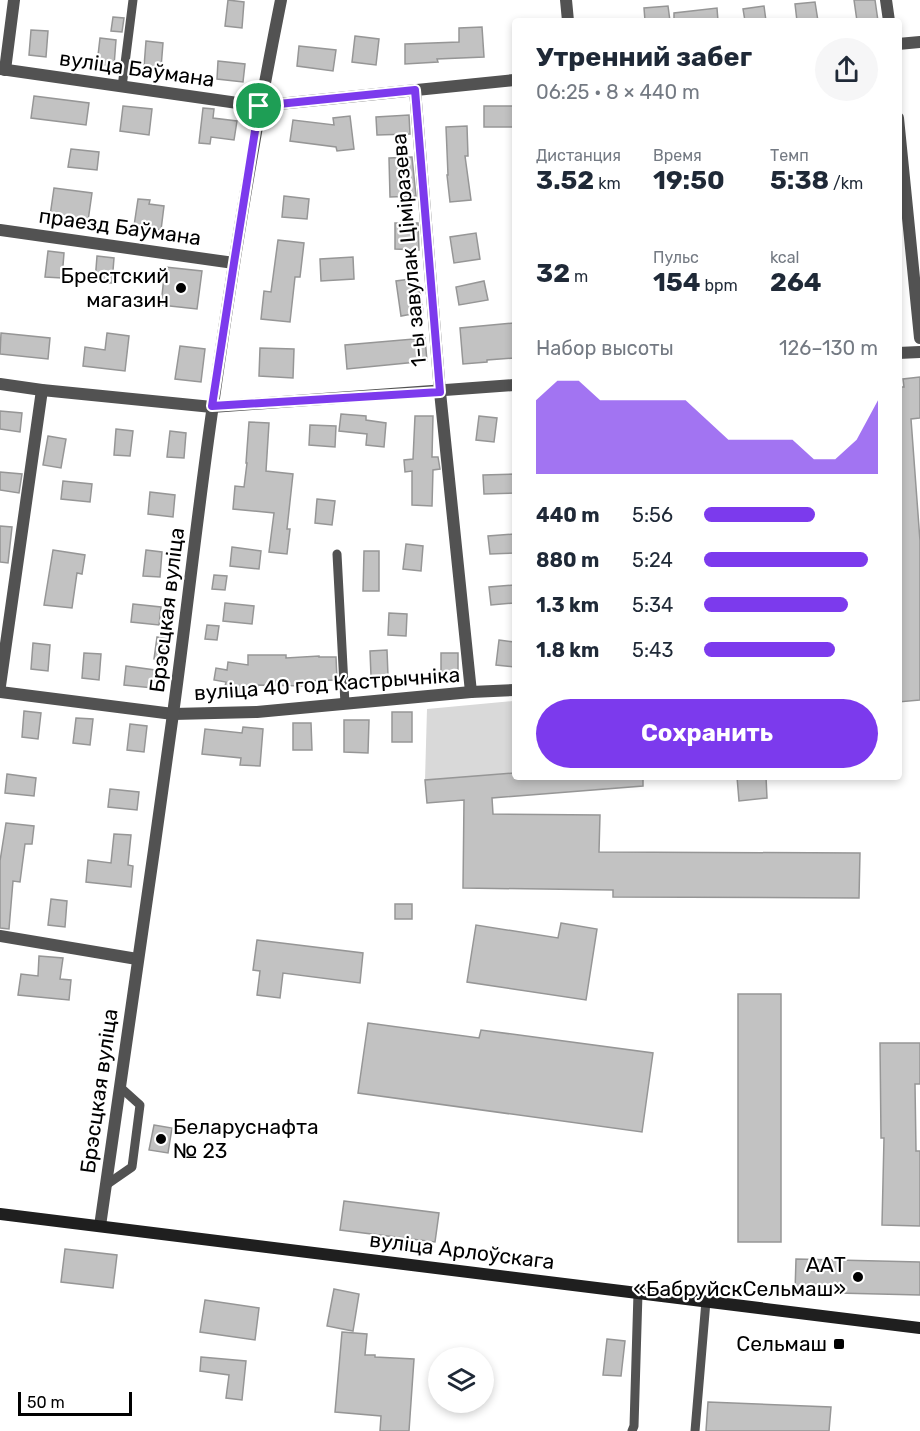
<!DOCTYPE html>
<html lang="ru">
<meta charset="utf-8">
<style>
body{margin:0;font-family:Rubik,sans-serif;background:#f6f6f7;color:#1f2937;height:100vh;display:flex;flex-direction:column;font-size:22px;white-space:nowrap}
*{box-sizing:border-box;margin:0}
p{font-size:20px;color:#747a83}
.icon{flex:none;width:33px;height:33px;fill:none;stroke:currentColor;stroke-width:2;stroke-linecap:round;stroke-linejoin:round}
.map{position:relative;flex:1;overflow:hidden}
.sheet{position:absolute;left:512px;top:18px;width:390px;height:762px;display:flex;flex-direction:column;background:#fff;border-radius:6px;box-shadow:0 3px 9px #0003}
.sheet>*{flex:none}
.tools{position:absolute;left:428px;top:1347px;display:grid;gap:12px}
.tools a{display:grid;place-items:center;width:66px;height:66px;border-radius:50%;background:#fff;box-shadow:0 3px 9px #0003;font-size:30px}
.scale{position:absolute;left:18px;bottom:15px;width:114px;box-sizing:border-box;padding-left:6px;border:3px solid #000;border-top:0;font-size:16px;line-height:21px;white-space:nowrap;color:#000;-webkit-text-stroke:4px #fff;paint-order:stroke}
.pin{position:absolute;display:grid;place-items:center;width:51px;height:51px;color:#fff;margin:-26px;border:3px solid #fff;border-radius:50%;box-shadow:0 2px 6px #0007}
.round{display:grid;place-items:center;flex:none;width:63px;height:63px;border-radius:32px;background:#f6f6f7}
.overview{display:flex;align-items:center;justify-content:space-between;height:102px;padding:0 24px}
h1{font-size:27px;font-weight:700;line-height:45px}
.stats{display:grid;grid-template-columns:repeat(3,1fr);gap:9px;height:102px;padding:6px 24px}
.stats div{display:grid;align-content:center}
.stats b{font-size:26px;font-weight:700}
.stats small{font-size:16px;font-weight:400}
.stats p{font-size:16px}
.chart{height:168px;padding:12px 24px}
.chart p{display:flex;justify-content:space-between}
.chart svg{width:100%;height:108px;margin-top:6px;fill:#7c3aed;opacity:.7}
.button{display:flex;gap:12px;margin-top:auto;padding:12px 24px}
.button a{flex:1;height:69px;border-radius:36px;background:#7c3aed;color:#fff;font-size:24px;font-weight:700;line-height:69px;text-align:center}
ul{padding:0 24px;list-style:none;font-size:20px}
li{display:grid;grid-template-columns:96px 72px 1fr;align-items:center;height:45px}
li i{height:15px;border-radius:8px;background:#7c3aed}
.map>svg:first-child{display:block}
</style>
<div class="map">
<svg width="920" height="1431" viewBox="0 0 920 1431">
<rect width="100%" height="100%" fill="#fff"/>
<path fill="#d9d9d9" d="M514 701V773L425 780 427 709Z"/>
<g fill="#c2c2c2" stroke="#969696" stroke-width="1.5">
<path d="M228 0 244 2 242 28 225 26Z"/>
<path d="M854 0H875L878 21H857Z"/>
<path d="M815 2 818 21H797L795 4Z"/>
<path d="M668 6 670 21H645L644 8Z"/>
<path d="M764 6 766 21H745L743 9Z"/>
<path d="M717 8 718 21H674V13Z"/>
<path d="M113 17 124 18 122 32 111 31Z"/>
<path d="M482 27 484 57 437 59 438 62 405 64V44L459 42V28Z"/>
<path d="M31 30 48 31 46 57 29 55Z"/>
<path d="M355 36 379 39 376 65 352 62Z"/>
<path d="M100 38 116 40 114 66 97 64Z"/>
<path d="M146 41 163 43 161 68 144 67Z"/>
<path d="M299 46 336 50 333 71 297 66Z"/>
<path d="M218 61 245 64 243 82 217 79Z"/>
<path d="M34 96 89 103 86 125 31 118Z"/>
<path d="M123 106 152 109 149 135 120 131Z"/>
<rect x="484" y="106" width="30" height="21"/>
<path d="M203 108 214 109 213 118 237 121 234 140 211 137 210 144 199 143Z"/>
<path d="M409 115 410 134 377 135 376 117Z"/>
<path d="M350 116 354 149 337 151 336 147 290 141 293 120 334 125 333 118Z"/>
<path d="M467 126 468 156H465L471 200 450 202 447 175H448L446 127Z"/>
<path d="M71 149 99 152 97 170 68 167Z"/>
<path d="M412 157 416 196 390 197 389 158Z"/>
<path d="M54 188 92 193 88 221 50 216Z"/>
<path d="M284 196 309 199 307 219 282 217Z"/>
<path d="M138 199 150 200 149 204 164 206 161 230 134 226Z"/>
<path d="M395 223H418L419 250 395 249Z"/>
<path d="M476 233 480 259 454 263 450 237Z"/>
<path d="M278 240 304 243 300 277H295L290 322 261 319 264 291 271 292Z"/>
<path d="M48 251 64 253 62 278 45 277Z"/>
<path d="M97 256 114 258 112 283 95 282Z"/>
<path d="M353 257 354 279 321 281 320 259Z"/>
<path d="M165 267 202 271 197 309 161 305Z"/>
<path d="M418 278 423 312 401 316 396 281Z"/>
<path d="M484 281 488 300 459 305 456 287Z"/>
<path d="M514 323V358L487 360V362L463 364 460 328Z"/>
<path d="M1 333 50 338 48 359 0 354Z"/>
<path d="M107 333 129 336 125 371 83 366 85 347 105 350Z"/>
<path d="M425 338 427 361 347 369 345 345Z"/>
<path d="M180 346 205 349 201 382 175 379Z"/>
<path d="M260 348 294 349 293 378 259 376Z"/>
<path d="M920 377V418L911 419 920 541V700L898 702V387H904L903 379Z"/>
<path d="M0 411 22 413 20 432 0 429Z"/>
<path d="M341 414 366 416V420L386 423 384 447 366 445 367 434 339 431Z"/>
<path d="M415 416H433L432 457H438L440 469 433 470 432 506 412 505V471L405 472 404 460 413 459Z"/>
<path d="M479 416 497 418 494 442 476 440Z"/>
<path d="M249 422 269 423 266 471 293 474 287 529H290L287 554 269 552 274 513 233 509 235 486 244 487 247 463H246Z"/>
<path d="M310 425 336 426 335 447 309 445Z"/>
<path d="M116 429 133 431 130 456 114 455Z"/>
<path d="M170 431 186 433 184 458 167 457Z"/>
<path d="M48 436 66 439 61 468 43 465Z"/>
<path d="M0 472 22 474 19 493 0 490Z"/>
<path d="M514 474V493L484 494 483 475Z"/>
<path d="M63 481 92 484 90 502 61 499Z"/>
<path d="M150 492 175 495 173 517 148 514Z"/>
<path d="M317 499 335 501 332 525 315 523Z"/>
<path d="M0 526 12 527 8 563 0 562Z"/>
<path d="M514 534V553L490 554 488 536Z"/>
<path d="M406 544 423 546 421 571 403 569Z"/>
<path d="M232 547 261 551 259 569 230 566Z"/>
<path d="M53 550 85 555 82 574 77 573 72 608 44 605Z"/>
<path d="M146 550 162 552 160 577 143 576Z"/>
<path d="M364 551H379V591H363Z"/>
<path d="M214 575 227 576 225 590 212 589Z"/>
<path d="M514 585V603L491 605 489 587Z"/>
<path d="M225 603 254 606 252 624 223 621Z"/>
<path d="M133 604 161 607 159 625 131 622Z"/>
<path d="M389 613 407 614 406 636 388 635Z"/>
<path d="M207 625 219 626 217 640 205 639Z"/>
<path d="M157 637 169 639 166 661 154 659Z"/>
<path d="M499 640 514 642V667L496 665Z"/>
<path d="M33 643 50 645 48 671 31 669Z"/>
<path d="M387 650 388 676H371L370 651Z"/>
<path d="M84 653 101 654 99 680 82 678Z"/>
<rect x="441" y="653" width="17" height="19"/>
<path d="M248 655H286V658L319 656V657H336L337 680 304 681 305 686 258 685V696L224 691 226 682 214 680 216 668 227 670 228 662 248 665Z"/>
<path d="M126 666 155 670 153 688 124 685Z"/>
<path d="M24 711 41 713 38 739 22 737Z"/>
<rect x="392" y="712" width="20" height="30"/>
<path d="M76 718 93 719 90 745 73 743Z"/>
<path d="M344 720H369L368 753 344 752Z"/>
<path d="M293 723H311L312 750H293Z"/>
<path d="M130 724 147 726 144 752 127 750Z"/>
<path d="M243 727 263 729 260 766 240 765 241 758 202 754 205 729 242 733Z"/>
<path d="M514 773V777H643V786L492 798 493 814 600 815 599 852 860 853 859 898 613 897V890L463 888 464 800 427 803 425 780Z"/>
<path d="M7 774 36 778 34 796 5 793Z"/>
<path d="M737 777H766L767 798 739 801Z"/>
<path d="M110 789 139 792 137 810 108 807Z"/>
<path d="M6 823 34 826 32 844H25L20 882 13 881 9 929 0 928V861Z"/>
<path d="M114 834 131 835 128 865 133 866 131 887 86 882 88 860 111 863Z"/>
<path d="M51 899 67 901 65 927 48 925Z"/>
<rect x="395" y="904" width="17" height="15"/>
<path d="M561 923 597 929 586 1000 467 982 476 925 558 938Z"/>
<path d="M257 940 363 953 360 983 283 973 280 998 257 995 260 971 253 970Z"/>
<path d="M39 956 63 958 60 979 71 980 69 1000 18 995 21 974 38 976Z"/>
<rect x="738" y="994" width="43" height="248"/>
<path d="M368 1023 479 1038 481 1030 653 1053 642 1132 358 1093Z"/>
<path d="M880 1043H920V1084H915L916 1151H920V1226L882 1225 884 1138H881Z"/>
<path d="M154 1125 172 1128 168 1153 149 1150Z"/>
<path d="M344 1201 439 1213 435 1242 340 1230Z"/>
<path d="M65 1249 117 1255 113 1288 61 1282Z"/>
<path d="M796 1259 920 1262V1295L795 1292Z"/>
<path d="M334 1289 359 1294 353 1331 327 1326Z"/>
<path d="M205 1300 259 1308 255 1340 200 1332Z"/>
<path d="M342 1332 367 1334 365 1355H375V1357L414 1359 409 1431H380L381 1416 335 1412Z"/>
<path d="M607 1339 625 1341 621 1376 603 1375Z"/>
<path d="M201 1357 246 1361 242 1400 226 1398 229 1375 200 1371Z"/>
<path d="M708 1402 831 1407 829 1431H706Z"/>
</g>
<g fill="none" stroke-linecap="round" stroke-linejoin="round">
<g stroke="#525252" stroke-width="9">
<path d="M122 87 133 0"/>
<path d="M337 554 345 704"/>
<path d="M106 1185 132 1167 140 1105 120 1087"/>
<path d="M632 1431 634 1426 638 1293"/>
<path d="M695 1431 706 1301"/>
</g>
<g stroke="#525252" stroke-width="12">
<path d="M566 0 568 21"/>
<path d="M886 0 889 21"/>
<path d="M898 44 920 42"/>
<path d="M0 69 259 106 514 80"/>
<path d="M5 70 14 0"/>
<path d="M415 90 440 392 471 692"/>
<path d="M898 118 920 338"/>
<path d="M0 230 234 263"/>
<path d="M898 353 920 352"/>
<path d="M0 384 42 390 212 407 514 385"/>
<path d="M0 686 42 390"/>
<path d="M0 692 173 714 257 712 471 692 514 690"/>
<path d="M0 936 137 959"/>
<path d="M100 1226C123 1056 150 885 173 714 187 612 198 508 213 405 232 270 254 134 281 0"/>
</g>
<path stroke="#1f1f1f" stroke-width="12" d="M0 1214 920 1328"/>
</g>
<g fill="none" stroke-linecap="round" stroke-linejoin="round">
<defs>
<path id="route" d="M415 90 440 392 212 406 234 263 259 106Z"/>
</defs>
<use href="#route" stroke="#fff" stroke-width="12"/>
<use href="#route" stroke="#7c3aed" stroke-width="8"/>
</g>
<g fill="#000" stroke="#fff" stroke-width="2">
<circle cx="181" cy="288" r="6"/>
<circle cx="161" cy="1139" r="6"/>
<circle cx="858" cy="1277" r="6"/>
<rect x="833" y="1338" width="12" height="12" rx="3"/>
</g>
<g text-anchor="middle" stroke-width="4.5" stroke-linejoin="round" paint-order="stroke">
<g font-size="21" fill="#000" stroke="#fff">
<text transform="translate(137 69) rotate(8)" y="7">вуліца Баўмана</text>
<text transform="translate(120 227) rotate(8)" y="7">праезд Баўмана</text>
<text transform="translate(409 250) rotate(-95)" y="7">1-ы завулак Ціміразева</text>
<text transform="translate(167 610) rotate(-83)" y="7">Брэсцкая вуліца</text>
<text transform="translate(327 684) rotate(-4)" y="7">вуліца 40 год Кастрычніка</text>
<text transform="translate(99 1091) rotate(-82)" y="7">Брэсцкая вуліца</text>
<text transform="translate(462 1251) rotate(7)" y="7">вуліца Арлоўскага</text>
</g>
<g font-size="21" fill="#000" stroke="#fff" text-anchor="end">
<text x="169" y="283">Брестский<tspan x="169" dy="24">магазин</tspan></text>
<text x="173" y="1134" text-anchor="start">Беларуснафта<tspan x="173" dy="24">№ 23</tspan></text>
<text x="846" y="1272">ААТ<tspan x="846" dy="24">«БабруйскСельмаш»</tspan></text>
<text x="827" y="1351">Сельмаш</text>
</g>
</g>
</svg>
<div class="tools">
<a><svg class="icon" aria-label="layers" viewBox="0 0 24 24"><path d="M12 4l9 5-9 5-9-5zM3 14l9 5 9-5"/></svg></a>
</div>
<div class="scale">50 m</div>
<div class="pin" style="left:259px;top:106px;background:#1e9e55"><svg class="icon" aria-label="arrive" viewBox="0 0 24 24"><path d="M6 21V4h12l-3 4 3 4H6"/></svg></div>
<section class="sheet">
<div class="overview"><div><h1>Утренний забег</h1><p>06:25 · 8 × 440 m</p></div><a class="round"><svg class="icon" aria-label="share" viewBox="0 0 24 24"><path d="M12 15V3M7 8l5-5 5 5M5 13v7h14v-7"/></svg></a></div>
<div class="stats">
<div><p>Дистанция</p><b>3.52<small> km</small></b></div>
<div><p>Время</p><b>19:50</b></div>
<div><p>Темп</p><b>5:38<small> /km</small></b></div>
</div>
<div class="stats">
<div><b>32<small> m</small></b></div>
<div><p>Пульс</p><b>154<small> bpm</small></b></div>
<div><p>kcal</p><b>264</b></div>
</div>
<div class="chart"><p><span>Набор высоты</span>126–130 m</p>
<svg viewBox="0 0 160 44" preserveAspectRatio="none"><path d="M0 44V14L10 6L20 6L30 14L40 14L50 14L60 14L70 14L80 22L90 30L100 30L110 30L120 30L130 38L140 38L150 30L160 14V44z"/></svg>
</div>
<ul>
<li><b>440 m</b>5:56<i style="width:64%"></i></li>
<li><b>880 m</b>5:24<i style="width:94%"></i></li>
<li><b>1.3 km</b>5:34<i style="width:83%"></i></li>
<li><b>1.8 km</b>5:43<i style="width:75%"></i></li>
</ul>
<div class="button"><a>Сохранить</a></div>
</section>
</div>
